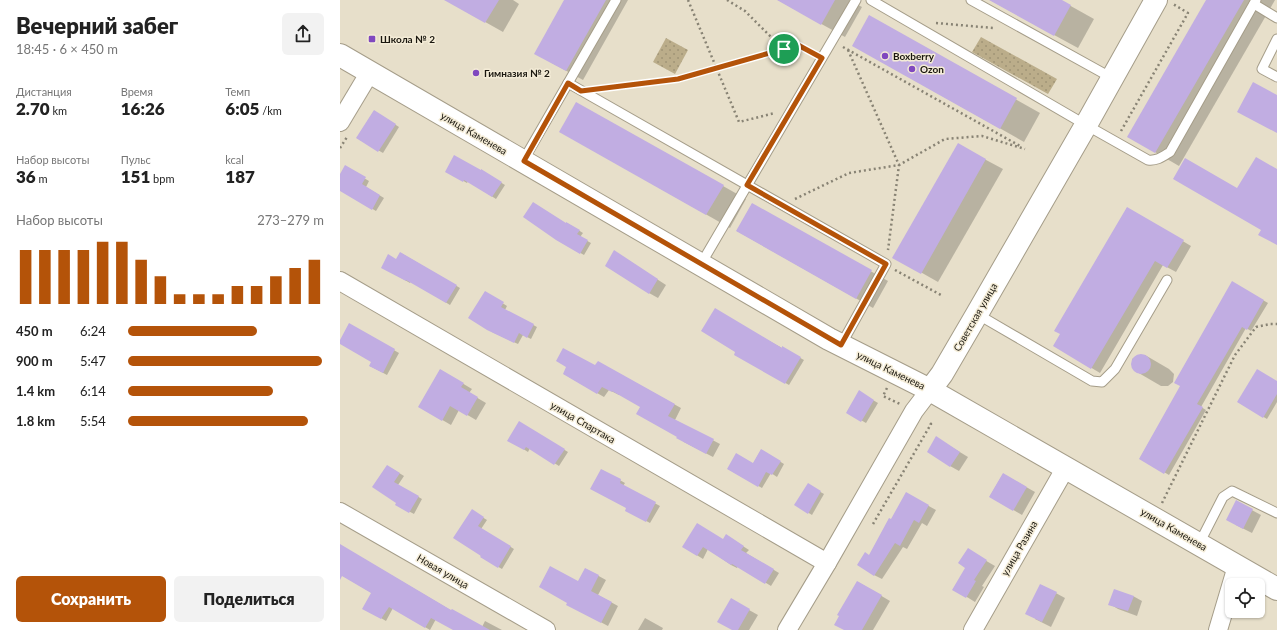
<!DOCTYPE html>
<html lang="ru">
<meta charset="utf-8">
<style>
body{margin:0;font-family:Lato,sans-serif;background:#f2f2f2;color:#222;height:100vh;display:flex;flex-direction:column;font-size:15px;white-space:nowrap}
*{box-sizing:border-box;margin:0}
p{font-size:13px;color:#767676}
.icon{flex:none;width:22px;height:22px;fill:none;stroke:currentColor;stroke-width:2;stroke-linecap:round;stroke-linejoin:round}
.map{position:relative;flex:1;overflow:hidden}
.drawer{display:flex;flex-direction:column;background:#fff;width:340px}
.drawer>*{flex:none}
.fabs{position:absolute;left:885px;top:578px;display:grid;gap:8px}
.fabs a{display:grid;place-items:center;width:40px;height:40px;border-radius:6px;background:#fff;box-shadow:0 1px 3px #0004;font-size:20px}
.pin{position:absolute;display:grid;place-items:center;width:34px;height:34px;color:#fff;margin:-17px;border:2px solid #fff;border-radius:50%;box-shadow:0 1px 4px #0007}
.round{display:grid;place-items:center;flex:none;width:42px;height:42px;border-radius:6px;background:#f2f2f2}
.headline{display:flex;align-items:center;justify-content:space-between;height:68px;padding:0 16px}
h1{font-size:22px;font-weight:800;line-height:30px}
.metrics{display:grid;grid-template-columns:repeat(3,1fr);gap:6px;height:68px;padding:4px 16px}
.metrics div{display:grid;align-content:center}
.metrics b{font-size:17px;font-weight:800}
.metrics small{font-size:11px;font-weight:400}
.metrics p{font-size:11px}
.chart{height:112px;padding:8px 16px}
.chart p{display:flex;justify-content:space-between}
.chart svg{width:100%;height:72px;margin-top:4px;stroke:#b45309;stroke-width:6}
.button{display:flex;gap:8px;margin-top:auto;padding:8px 16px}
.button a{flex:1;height:46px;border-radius:6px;background:#b45309;color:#fff;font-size:16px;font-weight:800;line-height:46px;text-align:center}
.button a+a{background:#f2f2f2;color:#222}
ul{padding:0 16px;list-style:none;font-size:13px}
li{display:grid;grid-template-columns:64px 48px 1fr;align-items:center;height:30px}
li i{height:10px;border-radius:5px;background:#b45309}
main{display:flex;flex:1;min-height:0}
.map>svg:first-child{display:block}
</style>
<main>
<section class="drawer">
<div class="headline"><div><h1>Вечерний забег</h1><p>18:45 · 6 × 450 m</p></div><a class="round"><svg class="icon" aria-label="share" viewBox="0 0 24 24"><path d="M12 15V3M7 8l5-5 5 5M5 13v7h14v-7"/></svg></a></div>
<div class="metrics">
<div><p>Дистанция</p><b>2.70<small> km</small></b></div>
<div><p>Время</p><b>16:26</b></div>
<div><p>Темп</p><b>6:05<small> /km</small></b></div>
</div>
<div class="metrics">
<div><p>Набор высоты</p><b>36<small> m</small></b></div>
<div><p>Пульс</p><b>151<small> bpm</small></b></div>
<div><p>kcal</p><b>187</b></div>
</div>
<div class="chart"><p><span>Набор высоты</span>273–279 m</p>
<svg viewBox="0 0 160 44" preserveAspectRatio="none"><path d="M5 44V11M15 44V11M25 44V11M35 44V11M45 44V6M55 44V6M65 44V17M75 44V27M85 44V38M95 44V38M105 44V38M115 44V33M125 44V33M135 44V27M145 44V22M155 44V17"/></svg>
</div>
<ul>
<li><b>450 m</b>6:24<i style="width:66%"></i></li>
<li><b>900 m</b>5:47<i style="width:99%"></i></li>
<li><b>1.4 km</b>6:14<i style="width:74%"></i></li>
<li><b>1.8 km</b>5:54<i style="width:92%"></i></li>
</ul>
<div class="button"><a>Сохранить</a><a>Поделиться</a></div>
</section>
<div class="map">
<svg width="937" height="630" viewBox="0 0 937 630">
<defs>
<pattern id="park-dots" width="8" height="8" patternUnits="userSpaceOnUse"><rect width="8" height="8" fill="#bbad8a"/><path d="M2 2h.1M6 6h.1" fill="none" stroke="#a09476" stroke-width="1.8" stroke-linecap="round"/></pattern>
</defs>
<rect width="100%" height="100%" fill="#e7dfca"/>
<g fill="url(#park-dots)">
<path d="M641 37 717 79 708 94 632 52Z"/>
<path d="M326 38 348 50 335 74 313 62Z"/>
</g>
<g fill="#0003">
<path d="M106 0H173L179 4 163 32Z"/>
<path d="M226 0H288L243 80 212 63Z"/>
<path d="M438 0H509L522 7 505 37Z"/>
<path d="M650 0H720L754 19 738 48Z"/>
<path d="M867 0H935L839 166 789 137Z"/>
<path d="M530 17 700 113 684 142 537 59Z"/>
<path d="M34 111 59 127 43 153 17 138Z"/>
<path d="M244 145 383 186 406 199 390 228Z"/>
<path d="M618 145 663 169 598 282 554 257Z"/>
<path d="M5 167 29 181 26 187 44 198 36 211 0 190V176Z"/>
<path d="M106 171 145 173 165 185 156 199 128 181 127 183Z"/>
<path d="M412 204 548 281 533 308 397 231Z"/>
<path d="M787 208 851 246 836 272 823 265 760 373 715 346Z"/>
<path d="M227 223 243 233 240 237 251 243 244 255 216 239Z"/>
<path d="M61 253 120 288 110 305 71 281 70 283 42 267 57 261Z"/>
<path d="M283 257 326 285 318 298 309 293Z"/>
<path d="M893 283 928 303 911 331 906 328 861 407 866 410 829 475 800 458 842 386Z"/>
<path d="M145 292 167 306 165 310 197 327 191 339 183 335 178 344 152 332Z"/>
<path d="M10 325 59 353 47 375 30 366 32 361 0 343Z"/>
<path d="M402 326 464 360 449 385 395 354Z"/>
<path d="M798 355H805L829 369 834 374 833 382 828 386H821L797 372 792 367V359Z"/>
<path d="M258 362 341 408 335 420 380 444 373 457 344 442 302 407 280 394 279 395 269 390 264 397 224 374 256 367Z"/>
<path d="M100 370 132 389 129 393 146 403 136 420 119 410 111 425 80 407Z"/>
<path d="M937 382V402L927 419 898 402Z"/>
<path d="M519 392 538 403 526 423 507 412Z"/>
<path d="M180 423 228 452 219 466 190 448 188 452 169 440Z"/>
<path d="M605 443 628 457 619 471 610 466Z"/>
<path d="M421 450 444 464 437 477 431 473 422 488 388 469 413 464Z"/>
<path d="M51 468 64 476 58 485 82 499 74 514 57 505Z"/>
<path d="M262 470 285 483 283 486 320 506 310 523 286 510 288 508Z"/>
<path d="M663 474 695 492 682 515 650 496Z"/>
<path d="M468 485 484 494 472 515 456 505Z"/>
<path d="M567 494 596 510 587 526 582 523 567 549 563 547 542 579 534 575 529 556Z"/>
<path d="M897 502 921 515 912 533 896 525Z"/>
<path d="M132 511 147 520 141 529 174 549 162 569 141 557Z"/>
<path d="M392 539 409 550 406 553 439 573 431 586 398 566 397 568 391 565 368 549 363 559 344 547Z"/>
<path d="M0 545 112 611 142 627 145 621 162 630H115L96 619 90 630 53 608 46 621 24 608 32 593 0 574Z"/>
<path d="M636 555 655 566 642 586 644 587 635 602 614 589Z"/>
<path d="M246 569 266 580 258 595 278 606 268 626 234 608 228 602Z"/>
<path d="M518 582 550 601 533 630H505Z"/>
<path d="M701 585 725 598 711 627 695 619Z"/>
<path d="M793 596 802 601 797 616 778 609 770 604Z"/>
<path d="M391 600 418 615 409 630H394Z"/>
<path d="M305 618 323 628 322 630H298Z"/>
</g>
<g fill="#c1ade2">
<path d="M104 0H159L145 23Z"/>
<path d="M224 0H266L226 71 194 54Z"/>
<path d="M437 0H495L481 25Z"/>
<path d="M649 0H722L731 5 714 36Z"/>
<path d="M866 0H904L815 153 787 137Z"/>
<path d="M529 15 677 98 660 129 512 46Z"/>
<path d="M913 82 937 95V133L897 112Z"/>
<path d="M236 102 384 185 366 215 219 132Z"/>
<path d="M34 110 56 124 38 152 16 138Z"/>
<path d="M618 143 646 159 581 274 552 258Z"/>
<path d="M114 155 141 170V169L162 182 152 197 124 180 123 182 105 172Z"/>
<path d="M916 157 937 169V245L918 235 921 230 833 179 845 158 897 188Z"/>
<path d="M5 165 26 177 22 184 40 195 32 210 0 191V174Z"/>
<path d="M193 202 226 223V222L240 230 237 234 248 240 240 254 216 240 183 217Z"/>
<path d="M412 203 532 270 516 299 396 231Z"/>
<path d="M787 207 844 240 827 268 815 261 751 369 713 346 720 334 714 331Z"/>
<path d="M274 250 318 279 309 294 265 266Z"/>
<path d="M60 252 117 285 106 303 66 280V281L41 268 48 254 56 259Z"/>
<path d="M892 281 924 300 907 330 902 327 857 404 863 407 824 474 799 459 840 386 834 383Z"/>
<path d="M145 291 164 302 161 307 194 324 187 338 179 333 174 343 147 330 128 318Z"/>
<path d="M375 308 442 348V346L461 357 445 384 394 355 395 352 361 331Z"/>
<path d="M9 323 55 349 43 373 29 366 31 362 0 344V340Z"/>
<path d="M223 348 255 365 258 361 335 404 328 416 374 439 366 454 336 438 337 437 296 414 300 407 272 391V392L262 387 257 394 223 374 226 367 216 361Z"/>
<circle cx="801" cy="364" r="10"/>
<path d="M100 369 124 383 121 387 138 397 127 416 110 406 102 421 78 407Z"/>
<path d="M917 369 937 381V394L923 418 897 402Z"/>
<path d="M519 390 534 400 521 422 506 413Z"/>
<path d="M179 421 225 449 214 465 186 447 184 450 167 441Z"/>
<path d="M596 436 620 452 610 467 587 452Z"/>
<path d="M421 449 441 461 432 475 426 472 418 487 387 469 396 453 413 463Z"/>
<path d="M47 465 60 473 54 482 79 496 69 513 55 505 56 503 32 487Z"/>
<path d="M261 469 281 479 280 483 316 502 306 522 285 511 286 508 250 489Z"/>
<path d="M663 473 687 487 673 511 649 497Z"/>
<path d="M468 483 481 491 468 514 454 505Z"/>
<path d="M566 492 589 505 579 523 574 520 560 546 555 543 534 576 517 565 525 552 529 555 549 518 551 519Z"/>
<path d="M896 500 913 509 903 529 886 520Z"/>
<path d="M132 509 144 517 138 526 171 546 158 568 140 557 141 556 113 538Z"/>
<path d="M357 523 383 539 386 534 404 546 401 550 434 569 425 584 392 564 391 565 363 547 357 556 342 547Z"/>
<path d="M0 544 111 610 112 609 150 630H113L91 618 85 628 49 607 41 619 22 609 31 593 2 576 0 580Z"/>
<path d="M628 548 647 560 634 580 636 581 626 598 612 590 625 568 618 563Z"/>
<path d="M210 566 238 581 245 568 259 575 251 591 272 602 261 623 226 605 227 603 199 587Z"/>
<path d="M517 581 542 595 522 630H504L494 625 499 616 497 615Z"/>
<path d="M700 584 717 592 702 622 685 614Z"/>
<path d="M774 589 794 596 788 611 768 605Z"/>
<path d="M391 598 410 609 398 630H392L377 622Z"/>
</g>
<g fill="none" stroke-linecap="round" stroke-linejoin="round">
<defs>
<g id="lane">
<path d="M531 0 746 125 808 160C817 161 822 157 830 152L916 0"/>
<path d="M631 0 772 78"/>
<path d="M914 4 937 18"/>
<path d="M937 39 922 69 937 77"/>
<path d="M228 83 546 264 501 345"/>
<path d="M183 161 276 0"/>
<path d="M361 264 516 0"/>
<path d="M637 314 752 381 762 382 775 369 827 280"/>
<path d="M859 544 883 497 892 491 937 513"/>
</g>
<g id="street">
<path d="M0 122 30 72"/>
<path d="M0 281 487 563"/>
<path d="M0 512 206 630"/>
<path d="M447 630 487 563 574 411 590 390"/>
<path d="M633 630 726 467"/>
<path d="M878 630 897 566"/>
</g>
<g id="secondary">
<path d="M0 55 489 339 590 390 937 589"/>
<path d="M590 390 602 374 637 314 746 125 816 0"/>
</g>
</defs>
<use href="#lane" stroke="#a59d89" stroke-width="11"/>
<use href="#street" stroke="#a59d89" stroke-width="20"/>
<use href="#secondary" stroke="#a59d89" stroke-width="24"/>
<g stroke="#888374" stroke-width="2.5" stroke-dasharray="2 3" stroke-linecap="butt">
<path d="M348 0 399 122 435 113"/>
<path d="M387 0 405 11 443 49"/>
<path d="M596 23 653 28"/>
<path d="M503 47 680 146"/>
<path d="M508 50 559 165 548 250"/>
<path d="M263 88 338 79 458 45 471 52"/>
<path d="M781 131 848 13 833 4"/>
<path d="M0 148 7 137"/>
<path d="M455 199 509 173 559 165 605 139 642 136 685 149"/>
<path d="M555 270 601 295"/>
<path d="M547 388 543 396 560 404"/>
<path d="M822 503 895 355 916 327 930 324H937"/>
<path d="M533 524 591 424 588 421"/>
</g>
<use href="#lane" stroke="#fff" stroke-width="9"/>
<use href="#street" stroke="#fff" stroke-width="18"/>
<use href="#secondary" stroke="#fff" stroke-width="22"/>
</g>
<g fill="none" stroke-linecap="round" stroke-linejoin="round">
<defs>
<path id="route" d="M458 45 482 58 407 185 546 264 501 345 184 161 228 83 241 91 338 79Z"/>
</defs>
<use href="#route" stroke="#fff" stroke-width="8"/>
<use href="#route" stroke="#b45309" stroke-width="5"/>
</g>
<g fill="#8048bf" stroke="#f4ecd7" stroke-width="1.5">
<rect x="28" y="35" width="8" height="8" rx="2"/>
<circle cx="545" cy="56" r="4"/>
<circle cx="572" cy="69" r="4"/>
<circle cx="136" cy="73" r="4"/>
</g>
<g text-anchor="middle" stroke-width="3" stroke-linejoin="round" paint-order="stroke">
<g font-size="10" font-weight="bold" fill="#1a170f" stroke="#f4ecd7" text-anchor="start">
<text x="40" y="43">Школа № 2</text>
<text x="553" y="60">Boxberry</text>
<text x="580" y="73">Ozon</text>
<text x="144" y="77">Гимназия № 2</text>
</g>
<g font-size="10" fill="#1a170f" stroke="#f4ecd7">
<text transform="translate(134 133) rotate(30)" y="4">улица Каменева</text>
<text transform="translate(635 317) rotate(-60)" y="4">Советская улица</text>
<text transform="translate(551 370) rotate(26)" y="4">улица Каменева</text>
<text transform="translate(243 422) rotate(30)" y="4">улица Спартака</text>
<text transform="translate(834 529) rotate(30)" y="4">улица Каменева</text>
<text transform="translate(679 548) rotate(-60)" y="4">улица Разина</text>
<text transform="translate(103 571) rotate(30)" y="4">Новая улица</text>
</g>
</g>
</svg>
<div class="fabs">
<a><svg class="icon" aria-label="locate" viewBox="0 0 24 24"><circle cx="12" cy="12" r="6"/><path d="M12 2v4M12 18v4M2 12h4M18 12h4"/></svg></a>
</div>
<div class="pin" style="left:444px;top:49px;background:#1e9e55"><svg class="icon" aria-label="arrive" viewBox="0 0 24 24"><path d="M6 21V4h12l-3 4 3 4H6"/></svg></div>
</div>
</main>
